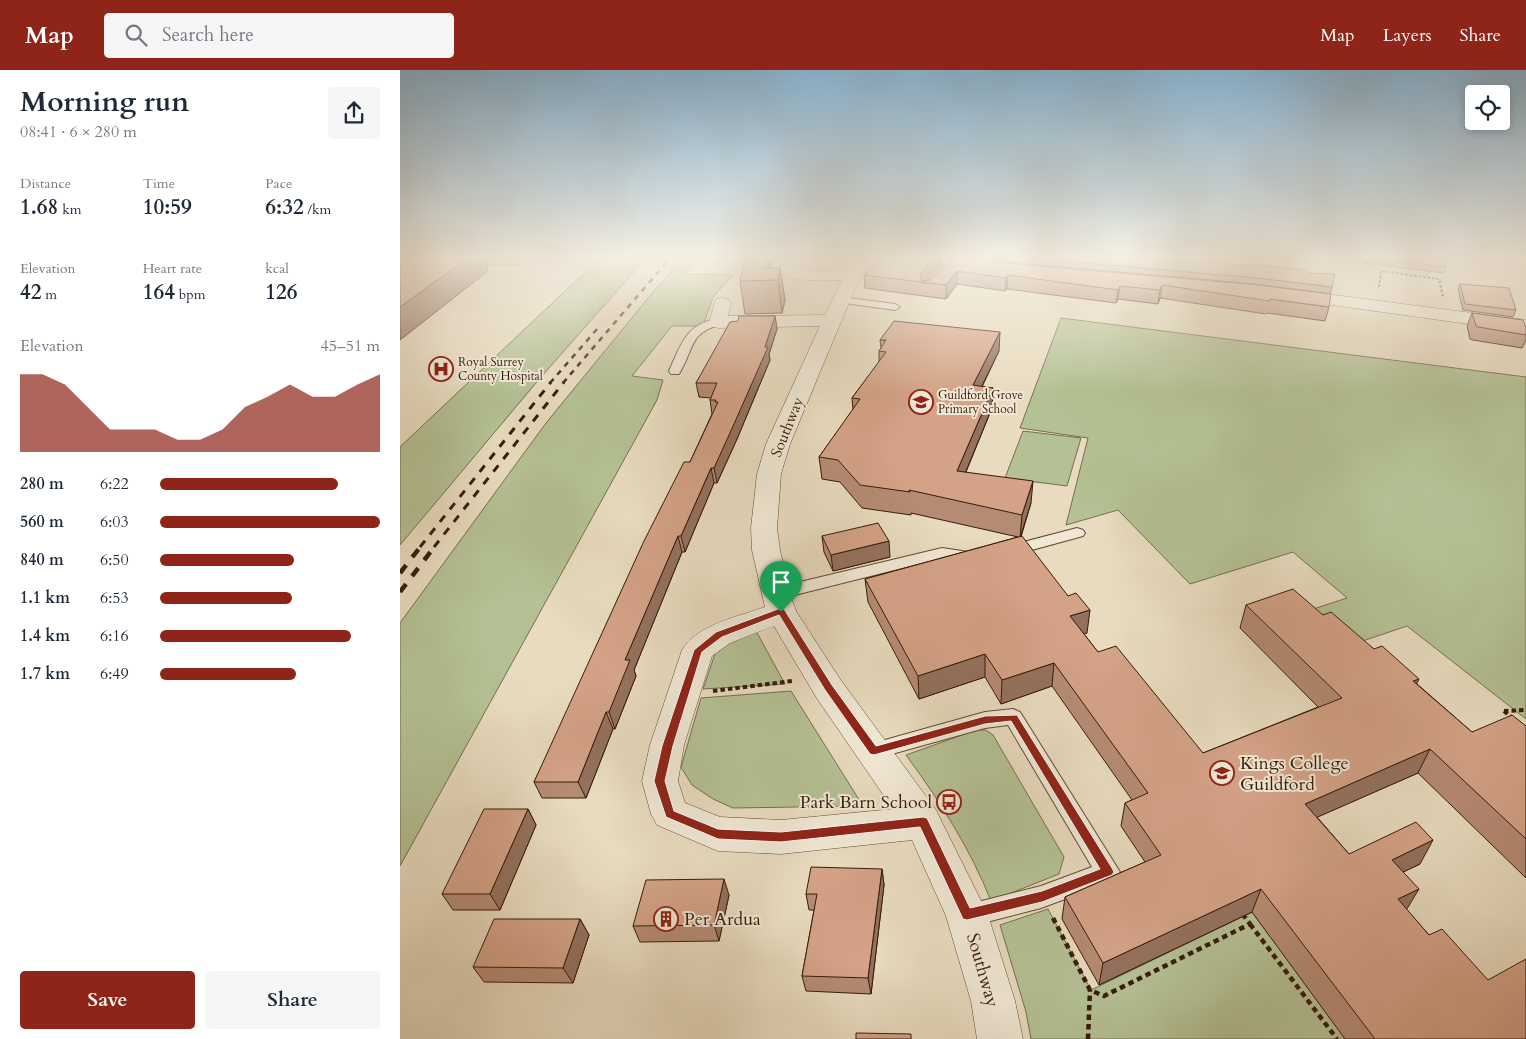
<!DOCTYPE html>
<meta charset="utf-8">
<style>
body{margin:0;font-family:Cardo,serif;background:#f6f6f7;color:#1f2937;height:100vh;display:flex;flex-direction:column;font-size:19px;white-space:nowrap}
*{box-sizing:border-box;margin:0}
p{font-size:16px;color:#747a83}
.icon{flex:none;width:28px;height:28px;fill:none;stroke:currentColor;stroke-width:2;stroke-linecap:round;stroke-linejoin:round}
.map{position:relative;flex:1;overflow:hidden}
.side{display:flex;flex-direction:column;background:#fff;width:400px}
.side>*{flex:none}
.controls{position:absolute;left:1065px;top:15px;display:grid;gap:10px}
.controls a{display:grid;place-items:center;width:45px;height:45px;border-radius:5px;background:#fff;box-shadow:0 2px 8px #0003;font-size:25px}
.pin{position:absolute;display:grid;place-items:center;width:42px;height:42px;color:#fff;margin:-51px -21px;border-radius:50% 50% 50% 0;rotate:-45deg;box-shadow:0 0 5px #0007}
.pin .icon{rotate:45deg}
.round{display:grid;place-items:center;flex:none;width:52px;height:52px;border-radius:5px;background:#f6f6f7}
.head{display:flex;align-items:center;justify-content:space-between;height:85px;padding:0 20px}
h1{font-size:28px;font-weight:800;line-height:38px}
.figures{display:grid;grid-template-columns:repeat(3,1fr);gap:8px;height:85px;padding:5px 20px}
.figures div{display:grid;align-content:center}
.figures b{font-size:21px;font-weight:800}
.figures small{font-size:14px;font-weight:400}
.figures p{font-size:14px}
.chart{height:140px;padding:10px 20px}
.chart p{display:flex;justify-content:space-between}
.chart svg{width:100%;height:90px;margin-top:5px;fill:#8f2418;opacity:.7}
.button{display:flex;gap:10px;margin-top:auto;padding:10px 20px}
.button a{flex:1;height:58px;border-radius:5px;background:#8f2418;color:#fff;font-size:20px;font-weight:800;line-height:58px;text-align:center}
.button a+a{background:#f6f6f7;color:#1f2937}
ul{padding:0 20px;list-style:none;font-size:16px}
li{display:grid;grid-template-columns:80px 60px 1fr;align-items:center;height:38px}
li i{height:12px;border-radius:6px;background:#8f2418}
header{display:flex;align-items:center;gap:30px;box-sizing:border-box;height:70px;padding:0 25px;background:#8f2418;color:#fff}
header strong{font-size:24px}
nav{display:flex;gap:28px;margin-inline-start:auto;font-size:18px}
.search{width:350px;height:45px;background:#f6f6f7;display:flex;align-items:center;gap:12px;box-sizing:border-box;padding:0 18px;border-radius:5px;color:#747a83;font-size:19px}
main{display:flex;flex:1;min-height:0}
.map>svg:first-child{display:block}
</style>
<header>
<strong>Map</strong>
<div class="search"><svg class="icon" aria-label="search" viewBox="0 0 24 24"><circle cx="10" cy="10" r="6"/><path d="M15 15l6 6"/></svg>Search here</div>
<nav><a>Map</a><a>Layers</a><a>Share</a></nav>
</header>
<main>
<section class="side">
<div class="head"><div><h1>Morning run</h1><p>08:41 · 6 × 280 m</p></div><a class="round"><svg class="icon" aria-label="share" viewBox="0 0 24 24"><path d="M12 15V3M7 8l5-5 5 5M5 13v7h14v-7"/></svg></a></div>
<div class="figures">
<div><p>Distance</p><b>1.68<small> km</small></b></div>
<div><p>Time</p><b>10:59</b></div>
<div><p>Pace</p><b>6:32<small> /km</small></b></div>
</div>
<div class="figures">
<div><p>Elevation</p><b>42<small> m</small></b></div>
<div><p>Heart rate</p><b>164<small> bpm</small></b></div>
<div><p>kcal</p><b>126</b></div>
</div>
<div class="chart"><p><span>Elevation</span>45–51 m</p>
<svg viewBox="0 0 160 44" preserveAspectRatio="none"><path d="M0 44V6L10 6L20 11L30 22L40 33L50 33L60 33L70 38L80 38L90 33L100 22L110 17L120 11L130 17L140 17L150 11L160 6V44z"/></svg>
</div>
<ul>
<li><b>280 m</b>6:22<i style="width:81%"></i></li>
<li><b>560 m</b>6:03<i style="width:100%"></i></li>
<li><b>840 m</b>6:50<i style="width:61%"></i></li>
<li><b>1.1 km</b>6:53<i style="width:60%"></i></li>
<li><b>1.4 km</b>6:16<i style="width:87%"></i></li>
<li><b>1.7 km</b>6:49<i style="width:62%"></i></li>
</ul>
<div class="button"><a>Save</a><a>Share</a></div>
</section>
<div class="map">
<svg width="1126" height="969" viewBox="0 0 1126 969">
<rect width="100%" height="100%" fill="#e8dbbf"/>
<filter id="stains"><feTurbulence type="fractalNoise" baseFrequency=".004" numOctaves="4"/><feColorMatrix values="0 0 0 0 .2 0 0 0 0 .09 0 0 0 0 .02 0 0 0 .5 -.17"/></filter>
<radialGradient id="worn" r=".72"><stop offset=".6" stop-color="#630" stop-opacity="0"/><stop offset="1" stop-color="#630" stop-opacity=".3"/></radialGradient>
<g fill="#b4c194" stroke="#766e4f">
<path d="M201 187H247L141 307 0 475V377Z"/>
<path d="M284 187H298L283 204 333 205 313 227 303 256H272L232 306 263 310 257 330 0 796V553L146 353 253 222Z"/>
<path d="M661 248 1126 307V649L1007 556 948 576 907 541 947 528 893 482 790 514 718 440 666 455 688 368 620 358Z"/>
<path d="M623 361 681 368 667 416 605 408Z"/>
<path d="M355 559 385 614 303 619 316 581 327 570Z"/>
<path d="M391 621 463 736 333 738 313 729 292 715 281 697 301 628Z"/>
<path d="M576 660H586L593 665 664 787 659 804 591 831C570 778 539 730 506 685Z"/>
<path d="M648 839 691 920 852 842 946 969H631L626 942 600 855Z"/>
</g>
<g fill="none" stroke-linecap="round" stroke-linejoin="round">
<defs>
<g id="lane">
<path d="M441 227 495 234 500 237 495 240 437 232 436 230Z"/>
<path d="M318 249 323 252 322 254C288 263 295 278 279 304H271L269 301C281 275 286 253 318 249Z"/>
<path d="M677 458 683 460 685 463 683 466 610 486 604 485 602 481 604 477Z"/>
<path d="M542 478 582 484 584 488 582 492 576 493 542 488 375 530 369 528 366 524 369 520 375 518Z"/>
<path d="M613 639 620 642 720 802 716 810 641 838 567 857 558 853 555 845 558 837 641 816 692 797 608 655 585 658 474 689 467 687 464 681 467 675 474 673 585 642Z"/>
</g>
<g id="street">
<path d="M372 187H388L386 193C403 204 429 200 449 200L460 187H478L466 198 455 218 390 374 381 404 377 458 380 480 390 524 396 541 440 609 536 740 588 845 615 931 623 969H577L571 931 546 846 512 770 381 784 318 781 257 755 251 744 242 711 250 675 282 580C298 554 338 547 365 537L352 480 351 458 357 404 366 374 420 256 318 258 311 256 309 252 316 229 322 228 328 229 331 233 328 246 425 245 442 210C423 211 381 213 369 195ZM374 556 416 627 493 739 381 750 320 747 285 733 278 711 284 675 312 586 330 573Z"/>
<path d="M522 187H560L592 193 594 196 592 199 586 201 530 192 524 190Z"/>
<path d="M895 220 1126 250V262L889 229 886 225 889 221Z"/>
</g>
</defs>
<use href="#lane" stroke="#634b37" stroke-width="2"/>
<use href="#street" stroke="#634b37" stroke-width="1"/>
<g stroke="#371b0a" stroke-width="2" stroke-dasharray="2.5 2" stroke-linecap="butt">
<path d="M82 194 119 195"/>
<path d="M979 217 981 201 1039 209 1043 227"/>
</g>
<g stroke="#371b0a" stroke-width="4" stroke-dasharray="4.5 3" stroke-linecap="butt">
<path d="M313 621 392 611"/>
<path d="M1104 641 1111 647"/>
<path d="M1104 641 1126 640"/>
</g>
<g stroke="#371b0a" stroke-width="4.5" stroke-dasharray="5.5 4" stroke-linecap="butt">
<path d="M653 848 690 920 704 926 850 854 844 846"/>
<path d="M850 854 937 969"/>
<path d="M688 969 690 920"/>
</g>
<use href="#lane" fill="#f0e8d5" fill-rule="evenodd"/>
<use href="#street" fill="#f0e8d5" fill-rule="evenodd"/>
<g stroke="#371b0a" stroke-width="2.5" stroke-dasharray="5.5 5.5" stroke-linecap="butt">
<path d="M150 313 198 258"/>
<path d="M163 313 271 187"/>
</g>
<g stroke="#371b0a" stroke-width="3" stroke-dasharray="8 8" stroke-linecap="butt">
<path d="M20 477 151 312"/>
<path d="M34 477 164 312"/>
</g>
<g stroke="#371b0a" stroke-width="4.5" stroke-dasharray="10 10" stroke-linecap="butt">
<path d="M0 503 21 476"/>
<path d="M0 522 35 476"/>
</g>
</g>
<g fill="#b68b74" stroke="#371b0a">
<path d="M369 187 371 198H380L385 230 382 243 345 244 340 211Z"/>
<path d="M552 187 605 193 929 237 925 251 867 243 866 244 760 228 758 234 718 229 716 233 607 219 605 221 557 214 546 229 465 218 464 205 541 196 527 210H531Z"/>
<path d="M568 187H721L832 195 909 203 932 217 930 224 855 214 605 192Z"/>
<path d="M964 187H1044L1046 197 1044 203 964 193Z"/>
<path d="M1060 214 1116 240 1113 247 1063 240 1058 220Z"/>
<path d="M1072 243 1126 258V270L1122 278 1073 270 1070 269 1067 256Z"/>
<path d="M375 246 377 259 369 284 370 290 337 369 317 413H314L285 482H282L234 600 236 606 215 659H213L186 728H142L134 712 290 392 312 344 310 330 311 328 299 327 296 313 338 251Z"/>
<path d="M480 270 599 281 582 317 593 318 592 338 566 402 631 433 621 467 687 563 684 564 698 582 803 683 918 637 840 558 846 535 923 545 974 579 1017 614 1072 662 1126 656V808L1018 703 917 747 949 784 1020 794 1003 802 1006 839 1029 865 1126 969H945L852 842 699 915 662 849 665 827 745 792 721 756 725 733 732 730 652 616 601 634 585 607 519 629 468 532 465 509 618 467 511 443V445L462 438 440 412 422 409 419 387 453 340 452 328 479 292V281L481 278Z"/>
<path d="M422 466 490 487 433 501 424 482Z"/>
<path d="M128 739 136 755 100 840H53L42 824Z"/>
<path d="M482 799 484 815 471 924 406 921 402 906 414 840H409L406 824Z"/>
<path d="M329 825 319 871 240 872 233 856Z"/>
<path d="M180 849 189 865 173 913 84 912 73 897Z"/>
</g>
<g fill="#94715e" stroke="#371b0a">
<path d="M69 187H84L88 201 0 270V237Z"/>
<path d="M368 187H369L372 211 365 199Z"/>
<path d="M537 187H541V196L525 213 521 212 520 204Z"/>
<path d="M380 198 385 230 382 243 378 210Z"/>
<path d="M557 201V214L546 229V215Z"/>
<path d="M608 205 607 219 605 221 606 208Z"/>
<path d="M762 215 760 228 758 234 760 220Z"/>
<path d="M720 216 718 229 716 233 718 220Z"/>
<path d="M375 246 377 259 369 284 370 290 337 369 317 413 314 398 365 277Z"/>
<path d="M600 262 599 281 572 336 573 315Z"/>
<path d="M593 318 592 338 557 423V401Z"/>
<path d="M311 398 314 413 285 482 281 466Z"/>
<path d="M633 411 631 433 620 468 622 445Z"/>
<path d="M278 466 282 482 234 600 236 606 215 659 209 642 225 590Z"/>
<path d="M489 471 490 487 433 501 431 485Z"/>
<path d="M690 540 687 563 668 570 670 546Z"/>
<path d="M585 584V607L519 629 518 606Z"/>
<path d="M654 593 652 616 601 634 602 610Z"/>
<path d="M1019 609 1008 632 1013 611Z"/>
<path d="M206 642 213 659 186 728 178 712Z"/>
<path d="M1030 679 1018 703 895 757 905 734Z"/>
<path d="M128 739 136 755 100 840 90 824Z"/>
<path d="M1033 770 1020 794 980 813 992 790Z"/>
<path d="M482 799 484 815 471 924 468 908Z"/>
<path d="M324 809 329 825 319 871 314 855Z"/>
<path d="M861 819 852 842 699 915 703 893Z"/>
<path d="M1019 819 1005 842 998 829Z"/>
<path d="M180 849 189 865 173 913 163 898Z"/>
</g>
<g fill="#d4a287" stroke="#371b0a">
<path d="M0 187H69L0 237Z"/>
<path d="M345 187H368L365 199 380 198 378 210 340 211Z"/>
<path d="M483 187H537L520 204 522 211 531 210 552 187H567L605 193 858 215 931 224 929 237 870 229V231L762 215 760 220 720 216 718 220 608 205 606 208 557 201 546 215 464 205Z"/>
<path d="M615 187H721L831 193 832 195 868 196 907 200 909 203 935 204 932 217 857 208Z"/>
<path d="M966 187H1044L1046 197Z"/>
<path d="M1060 214 1109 218 1116 240 1065 234Z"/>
<path d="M1072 243 1123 250 1126 258V265L1078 257 1076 256Z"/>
<path d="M339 246H375L365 277H368L334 354 314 398H311L281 466H278L225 590H230L209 642H206L178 712H134L244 471 284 392H290L318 332H315L316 330H310L317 313H296L330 252 338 251Z"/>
<path d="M494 251 600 262 573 315 593 318 557 401 633 411 622 445 509 420 510 422 460 415 438 390 419 387 460 329 452 328 486 282 479 281 486 270H480Z"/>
<path d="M478 453 489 471 431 485 422 466Z"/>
<path d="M622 466 668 526 676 523 690 540 670 546 698 582 716 576 803 683 942 628 846 535 893 519 923 545 931 542 974 579 982 576 1019 609 1013 611 1072 662 1112 645 1126 656V769L1030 679 905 734 949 784 1016 752 1033 770 992 790 1019 819 998 829 1029 865 1042 859 1088 910 1126 889V969H975L861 819 703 893 665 827 761 785 725 733 748 723 654 593 602 610 585 584 518 606 465 509Z"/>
<path d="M84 739H128L90 824H42Z"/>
<path d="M411 797 482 799 468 908 402 906 417 824H406Z"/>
<path d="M324 809 314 855 233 856 246 810Z"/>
<path d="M94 849H180L163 898 73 897Z"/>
<path d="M456 963 511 964V969H456Z"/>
</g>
<linearGradient id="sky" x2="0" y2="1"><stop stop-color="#89b6d6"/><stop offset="0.58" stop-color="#f5efe2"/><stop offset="1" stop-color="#f5efe2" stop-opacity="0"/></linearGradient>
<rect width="1126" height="323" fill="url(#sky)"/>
<path fill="#8f2418" stroke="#fff" fill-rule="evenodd" d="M378 539H384L432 615 476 676 585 646 617 645 712 798 714 802 712 805 642 832 567 850 563 849 520 757 381 772 318 769 266 747 254 711 262 676 294 580 316 562ZM379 545 425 620 470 684 474 685 585 654 611 651 700 799 642 821 570 838 527 748 523 747 381 762 318 759 274 741 265 711 273 676 302 582 322 567Z"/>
<defs>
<symbol id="hospital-ring" viewBox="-11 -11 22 22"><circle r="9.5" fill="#f0e8d5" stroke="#8f2418" stroke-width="1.5"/><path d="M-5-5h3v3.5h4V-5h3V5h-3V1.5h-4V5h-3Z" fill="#8f2418"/></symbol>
<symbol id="school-ring" viewBox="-11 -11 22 22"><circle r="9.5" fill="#f0e8d5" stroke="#8f2418" stroke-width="1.5"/><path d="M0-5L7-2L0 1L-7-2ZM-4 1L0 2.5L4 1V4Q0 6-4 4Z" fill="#8f2418"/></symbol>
<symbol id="bus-ring" viewBox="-11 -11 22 22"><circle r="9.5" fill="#f0e8d5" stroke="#8f2418" stroke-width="1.5"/><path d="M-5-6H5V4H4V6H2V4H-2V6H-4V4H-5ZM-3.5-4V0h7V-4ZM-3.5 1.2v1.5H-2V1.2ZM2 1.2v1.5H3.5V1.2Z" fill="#8f2418"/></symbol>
<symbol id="building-ring" viewBox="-11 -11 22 22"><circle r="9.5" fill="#f0e8d5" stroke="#8f2418" stroke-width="1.5"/><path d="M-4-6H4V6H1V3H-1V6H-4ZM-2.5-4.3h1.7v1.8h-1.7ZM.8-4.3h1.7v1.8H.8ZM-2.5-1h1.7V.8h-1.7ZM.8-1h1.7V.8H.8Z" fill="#8f2418"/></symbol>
</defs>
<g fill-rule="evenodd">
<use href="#hospital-ring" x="27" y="285" width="28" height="28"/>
<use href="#school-ring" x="507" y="318" width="28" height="28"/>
<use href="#school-ring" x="808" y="689" width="28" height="28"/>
<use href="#bus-ring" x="535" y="718" width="28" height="28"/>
<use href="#building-ring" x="252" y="835" width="28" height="28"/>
</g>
<g text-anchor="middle" stroke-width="4" stroke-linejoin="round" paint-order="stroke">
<g font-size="12" fill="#371b0a" stroke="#f0e8d5" text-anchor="start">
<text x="58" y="296">Royal Surrey<tspan x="58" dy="14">County Hospital</tspan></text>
<text x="538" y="329">Guildford Grove<tspan x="538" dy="14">Primary School</tspan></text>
</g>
<g font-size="15" fill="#371b0a" stroke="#f0e8d5">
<text transform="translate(387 357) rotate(-68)" y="5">Southway</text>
</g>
<g font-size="18" fill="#371b0a" stroke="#f0e8d5" text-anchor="start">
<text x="840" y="699">Kings College<tspan x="840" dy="21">Guildford</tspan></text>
<text x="532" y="738" text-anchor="end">Park Barn School</text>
<text x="284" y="855">Per Ardua</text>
</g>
<g font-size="18" fill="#371b0a" stroke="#f0e8d5">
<text transform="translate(583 900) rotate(74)" y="6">Southway</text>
</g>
</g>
<rect width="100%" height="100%" filter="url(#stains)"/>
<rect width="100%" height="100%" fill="url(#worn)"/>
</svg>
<div class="controls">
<a><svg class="icon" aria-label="locate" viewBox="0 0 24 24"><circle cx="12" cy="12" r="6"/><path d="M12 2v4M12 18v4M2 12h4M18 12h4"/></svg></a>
</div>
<div class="pin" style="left:381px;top:542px;background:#1e9e55"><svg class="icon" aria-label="arrive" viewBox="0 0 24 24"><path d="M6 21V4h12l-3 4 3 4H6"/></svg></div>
</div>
</main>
